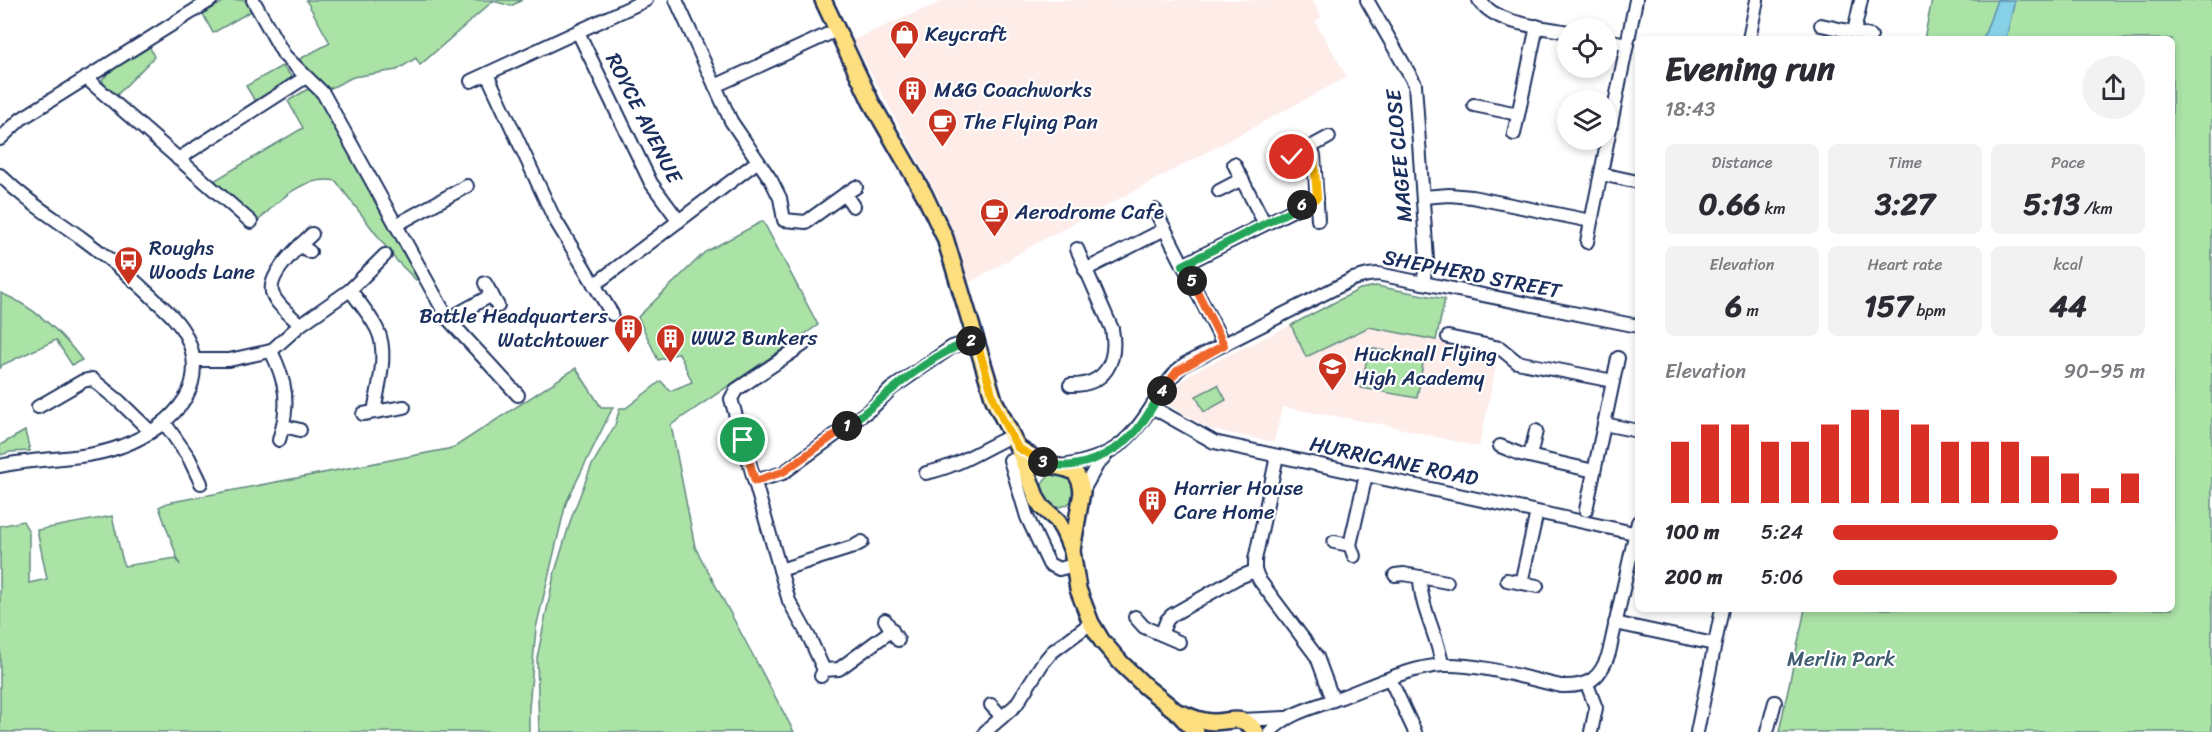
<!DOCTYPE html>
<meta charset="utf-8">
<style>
body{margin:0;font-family:Sriracha,sans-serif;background:#f2f2f3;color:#2b2b33;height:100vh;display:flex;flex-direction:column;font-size:22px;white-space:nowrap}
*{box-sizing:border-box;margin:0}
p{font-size:20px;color:#7c7c81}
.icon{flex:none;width:33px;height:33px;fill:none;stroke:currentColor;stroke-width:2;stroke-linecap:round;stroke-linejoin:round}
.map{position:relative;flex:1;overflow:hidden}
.panel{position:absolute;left:1635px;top:36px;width:540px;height:576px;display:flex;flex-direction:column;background:#fff;border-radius:9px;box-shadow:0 3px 9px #0003}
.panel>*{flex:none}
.buttons{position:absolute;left:1557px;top:18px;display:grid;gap:12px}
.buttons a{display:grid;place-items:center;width:60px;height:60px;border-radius:50%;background:#fff;box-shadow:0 3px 9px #0003;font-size:30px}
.pin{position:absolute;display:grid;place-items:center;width:51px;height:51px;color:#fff;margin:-26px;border:3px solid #fff;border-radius:50%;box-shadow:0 2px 6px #0007}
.km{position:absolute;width:30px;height:30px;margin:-15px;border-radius:50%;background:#222;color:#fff;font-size:16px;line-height:30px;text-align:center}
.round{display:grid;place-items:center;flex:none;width:63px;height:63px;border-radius:32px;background:#f2f2f3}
.headline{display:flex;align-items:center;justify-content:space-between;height:102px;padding:0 30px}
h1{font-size:33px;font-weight:800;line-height:45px}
.stats{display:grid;grid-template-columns:repeat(3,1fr);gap:9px;height:102px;padding:6px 30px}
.stats div{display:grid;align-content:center;border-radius:9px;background:#f2f2f3;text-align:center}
.stats b{font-size:30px;font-weight:800}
.stats small{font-size:16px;font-weight:400}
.stats p{font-size:16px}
.chart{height:168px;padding:12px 30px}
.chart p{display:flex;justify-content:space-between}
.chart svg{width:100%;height:108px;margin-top:6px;stroke:#d93025;stroke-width:6}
ul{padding:0 30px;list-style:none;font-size:20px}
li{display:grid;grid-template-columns:96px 72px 1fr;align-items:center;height:45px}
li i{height:15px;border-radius:8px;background:#d93025}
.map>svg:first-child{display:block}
</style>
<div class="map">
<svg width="2212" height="732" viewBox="0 0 2212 732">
<rect width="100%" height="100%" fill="#fff"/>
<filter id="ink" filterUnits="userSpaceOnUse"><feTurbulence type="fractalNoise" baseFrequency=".0167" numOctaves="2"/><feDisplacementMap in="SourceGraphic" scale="12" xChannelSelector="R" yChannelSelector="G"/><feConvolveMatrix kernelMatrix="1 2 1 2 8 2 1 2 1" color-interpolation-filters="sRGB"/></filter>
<g filter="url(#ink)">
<g fill="#fdece8">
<path d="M945 0H1312L1322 17 1315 21 1347 77 1033 245 969 283 945 210 853 40Z"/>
<path d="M1291 325 1307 357 1369 327 1499 352 1479 447 1386 425 1282 407 1274 442 1210 429 1170 406 1168 403 1183 380 1193 372Z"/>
</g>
<g fill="#abe2a6" stroke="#638882" stroke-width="1.5">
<path d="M226 0H247L253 10 213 33 203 14Z"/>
<path d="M306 0H522L511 6 493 1 420 65 416 58 397 70 353 77 329 89 298 60 330 43Z"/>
<path d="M1932 0H2212V732H1779L1805 609H2172V39H1924Z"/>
<path d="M150 47 154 57 116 96 105 86 102 80 110 71Z"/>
<path d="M282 66 295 80 258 106 246 86Z"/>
<path d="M311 89 315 90 420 278 416 280 395 259 336 181C303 175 279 200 258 221L212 182 303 128 288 101 306 90Z"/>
<path d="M763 221 818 325 671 425 695 547 794 732H539L537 658 554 575 572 516 591 467 615 425 620 408H626L661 381 670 391 692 382 679 353 658 360 638 317 705 252Z"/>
<path d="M1376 286 1445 299 1436 340 1369 327 1306 357 1291 325 1360 289Z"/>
<path d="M1 293C34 307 61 332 82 360L72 365 56 340 2 365 0 369Z"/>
<path d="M1369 348 1424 358 1417 398 1361 388Z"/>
<path d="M576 368 601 407H613L566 503 536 628 529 708V732H0V526L23 521 29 532V583L47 579 37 530 112 516 124 566 176 558 180 565 159 507 167 503 453 448Z"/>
<path d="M1218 385 1226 400 1204 412 1196 396Z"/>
<path d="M25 431 30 451 10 452 0 455V445Z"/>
<circle cx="1058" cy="490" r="17"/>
</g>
<path fill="#86d1e6" stroke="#5b90b0" stroke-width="1.5" d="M1997 0H2015L2006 39H1983Z"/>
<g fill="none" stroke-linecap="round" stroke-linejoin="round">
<defs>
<g id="minor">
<path d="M253 0 284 55 323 93 448 319 518 395"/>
<path d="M676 0 731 121 771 180 780 198 784 220 806 222 845 194 853 206"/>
<path d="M1367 0 1415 84 1427 260 1423 283"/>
<path d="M1479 0C1497 25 1539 26 1568 32"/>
<path d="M1821 25 1871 36"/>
<path d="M578 32 651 183 679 221"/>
<path d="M1854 32 1861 0"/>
<path d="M1749 39 1757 0"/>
<path d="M1606 40 1627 44"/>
<path d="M487 74 554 218 612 314"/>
<path d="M86 78 251 222"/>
<path d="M471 81 646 0"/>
<path d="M715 86 837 30"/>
<path d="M1474 105 1518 114"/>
<path d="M1514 134 1537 26"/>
<path d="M0 139 21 119 211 0"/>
<path d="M1310 147 1314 156 1318 220"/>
<path d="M1292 157 1329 137"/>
<path d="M178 159 306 77"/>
<path d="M1234 164 1265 224"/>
<path d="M1601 174 1638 182"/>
<path d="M0 175C27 202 53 217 83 239 106 256 129 275 150 295 163 308 178 319 186 336 196 355 197 378 186 397 172 420 147 437 122 446 84 461 40 457 0 466"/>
<path d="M1219 191 1242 179"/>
<path d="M845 194 856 187"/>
<path d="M1423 197 1449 195 1472 197 1591 221"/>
<path d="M1155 210 1224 345"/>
<path d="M396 225 467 186"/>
<path d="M1587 242 1636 0"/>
<path d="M300 245 310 252"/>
<path d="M1183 265 1317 198"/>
<path d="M1085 270 1165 229"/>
<path d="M485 283 498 306"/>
<path d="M594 285 758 161"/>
<path d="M350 290C359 302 370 315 377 329 389 352 378 387 374 412"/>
<path d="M448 319 492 295"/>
<path d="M300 325C292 316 275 304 272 292 268 274 300 245 312 234"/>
<path d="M1448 337 1500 348 1517 362 1613 381"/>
<path d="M804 344 736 390 731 399 789 601 810 639 824 670"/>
<path d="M271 351C287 383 290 405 279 440"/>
<path d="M194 360H229L271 351 300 325 350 290 385 255"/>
<path d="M1070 385C1105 386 1118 362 1112 329L1077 249"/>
<path d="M38 407 83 381 92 379 120 402 151 432"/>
<path d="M1152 407 1214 442 1634 533"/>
<path d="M363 414 404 407"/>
<path d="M164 422 189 458 201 483"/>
<path d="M1604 424 1638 431"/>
<path d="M284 426 300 430"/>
<path d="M1500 446 1520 454 1594 471"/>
<path d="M1277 456 1255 560V571L1260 581 1317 657 1333 700"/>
<path d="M1530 456 1536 431"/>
<path d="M1010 460 1027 517 1049 564 1059 569 1074 565"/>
<path d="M1062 466C1112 458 1130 443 1156 400 1165 386 1172 374 1185 364L1353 279 1368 275 1378 274 1638 326"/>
<path d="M926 473C959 466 981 450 1011 436"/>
<path d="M755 481 783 473 872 408 891 389 952 347 976 339"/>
<path d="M1082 492 1097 465 1105 456"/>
<path d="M1586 510 1618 358"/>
<path d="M1334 542 1350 545 1354 556"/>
<path d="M1350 545 1366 475"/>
<path d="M780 570 853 547 862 542"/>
<path d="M1395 575 1404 574 1420 577C1420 608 1438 635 1442 665"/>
<path d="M1420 577 1447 582"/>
<path d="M1507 580 1537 586"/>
<path d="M1521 583 1537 512"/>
<path d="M1135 617 1144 627 1179 642"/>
<path d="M885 620 898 640"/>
<path d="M1615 623 1714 644"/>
<path d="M1161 634 1167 620 1172 615 1237 578 1255 571"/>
<path d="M821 676 824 670 839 669 892 630"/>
<path d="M1390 679 1415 732"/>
<path d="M1587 684 1596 708 1591 732"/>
<path d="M991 705 1002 717"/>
<path d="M1241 720 1285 718"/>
<path d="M985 732 1016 705 1042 664 1052 652 1091 623"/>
<path d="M1270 732C1287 713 1315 707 1339 698 1372 686 1408 667 1444 665 1483 664 1524 678 1561 686 1589 687 1600 679 1609 653L1638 522"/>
<path d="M1697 732 1722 609"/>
<path d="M1767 732 1775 702"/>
</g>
<g id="major">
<path d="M823 0 871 102 924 194 945 238 994 400 1018 448 1037 499 1042 507 1057 520 1064 532 1072 551 1078 589 1091 623 1102 641 1121 663 1146 687 1177 712 1196 732"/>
<path d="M1018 448C1026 453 1035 459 1044 463 1064 471 1079 463 1082 492L1072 550"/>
<path d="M1181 713C1189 716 1197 720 1205 721 1226 726 1240 710 1256 732"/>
</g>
</defs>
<use href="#minor" stroke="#1b2f5e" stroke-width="16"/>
<use href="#major" stroke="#1b2f5e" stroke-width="20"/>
<use href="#minor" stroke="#fff" stroke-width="12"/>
<use href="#major" stroke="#fddf80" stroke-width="15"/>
</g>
</g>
<g fill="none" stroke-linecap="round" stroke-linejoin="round" filter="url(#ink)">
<defs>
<path id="split-1" d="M743 440 755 481 783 472 847 426"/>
<path id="split-2" d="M847 426C887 397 923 357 971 341"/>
<path id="split-3" d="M971 341 976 339 994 400 1005 424 1018 448 1043 462"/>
<path id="split-4" d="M1043 462C1074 474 1115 454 1136 431 1146 419 1154 404 1162 391"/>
<path id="split-5" d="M1162 391 1177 371 1224 345 1192 281"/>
<path id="split-6" d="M1192 281 1183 265 1302 205"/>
<path id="split-7" d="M1292 157 1310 147 1314 156 1317 198 1302 205"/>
</defs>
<use href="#split-1" stroke="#fff" stroke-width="12"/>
<use href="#split-2" stroke="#fff" stroke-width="12"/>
<use href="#split-3" stroke="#fff" stroke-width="12"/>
<use href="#split-4" stroke="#fff" stroke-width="12"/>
<use href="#split-5" stroke="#fff" stroke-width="12"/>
<use href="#split-6" stroke="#fff" stroke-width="12"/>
<use href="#split-7" stroke="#fff" stroke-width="12"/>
<use href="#split-1" stroke="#f0652b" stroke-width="8"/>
<use href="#split-2" stroke="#22a559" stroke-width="8"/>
<use href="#split-3" stroke="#f5b400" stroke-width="8"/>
<use href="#split-4" stroke="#22a559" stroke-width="8"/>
<use href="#split-5" stroke="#f0652b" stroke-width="8"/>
<use href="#split-6" stroke="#22a559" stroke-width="8"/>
<use href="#split-7" stroke="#f5b400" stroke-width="8"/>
</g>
<defs>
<symbol id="shop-pin" viewBox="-11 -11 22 30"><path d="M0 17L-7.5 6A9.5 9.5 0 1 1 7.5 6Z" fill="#c8321e" stroke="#fff"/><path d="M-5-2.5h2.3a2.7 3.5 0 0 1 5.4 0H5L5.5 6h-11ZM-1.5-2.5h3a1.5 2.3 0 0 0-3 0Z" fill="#fff"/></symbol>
<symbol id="building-pin" viewBox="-11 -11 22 30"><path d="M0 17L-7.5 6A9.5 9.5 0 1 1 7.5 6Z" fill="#c8321e" stroke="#fff"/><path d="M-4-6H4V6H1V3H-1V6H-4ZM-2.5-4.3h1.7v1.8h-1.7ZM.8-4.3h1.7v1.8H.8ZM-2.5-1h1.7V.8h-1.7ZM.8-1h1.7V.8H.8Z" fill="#fff"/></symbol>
<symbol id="cafe-pin" viewBox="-11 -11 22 30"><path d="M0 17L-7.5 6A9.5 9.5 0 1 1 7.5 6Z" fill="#c8321e" stroke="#fff"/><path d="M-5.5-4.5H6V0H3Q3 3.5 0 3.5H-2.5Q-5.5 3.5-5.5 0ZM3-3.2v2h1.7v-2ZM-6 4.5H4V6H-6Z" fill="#fff"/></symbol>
<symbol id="bus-pin" viewBox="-11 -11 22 30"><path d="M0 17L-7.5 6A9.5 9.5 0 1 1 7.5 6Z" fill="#c8321e" stroke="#fff"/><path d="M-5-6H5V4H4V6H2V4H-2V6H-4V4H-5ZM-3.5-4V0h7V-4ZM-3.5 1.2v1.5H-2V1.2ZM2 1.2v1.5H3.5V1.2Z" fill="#fff"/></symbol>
<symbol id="school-pin" viewBox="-11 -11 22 30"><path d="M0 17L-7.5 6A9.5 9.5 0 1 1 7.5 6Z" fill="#c8321e" stroke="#fff"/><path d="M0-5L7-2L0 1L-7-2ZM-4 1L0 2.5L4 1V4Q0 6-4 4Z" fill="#fff"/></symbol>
</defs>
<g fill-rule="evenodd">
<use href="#shop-pin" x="888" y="18" width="33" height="45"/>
<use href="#building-pin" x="896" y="74" width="33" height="45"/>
<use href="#cafe-pin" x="926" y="106" width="33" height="45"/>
<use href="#cafe-pin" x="978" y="196" width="33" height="45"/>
<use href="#bus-pin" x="112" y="244" width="33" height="45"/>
<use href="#building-pin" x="612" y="312" width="33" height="45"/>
<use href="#building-pin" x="654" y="322" width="33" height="45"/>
<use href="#school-pin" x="1316" y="350" width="33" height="45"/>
<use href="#building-pin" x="1136" y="484" width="33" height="45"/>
</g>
<g text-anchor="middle" stroke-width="4.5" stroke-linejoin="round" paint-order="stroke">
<g font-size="21" fill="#1b2f5e" stroke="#fff" text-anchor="start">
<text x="925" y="41">Keycraft</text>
<text x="934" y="97">M&amp;G Coachworks</text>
<text x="963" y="129">The Flying Pan</text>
<text x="1015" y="219">Aerodrome Cafe</text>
<text x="149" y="255">Roughs<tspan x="149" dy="24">Woods Lane</tspan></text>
<text x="608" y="323" text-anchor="end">Battle Headquarters<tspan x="608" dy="24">Watchtower</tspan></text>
<text x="691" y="345">WW2 Bunkers</text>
<text x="1354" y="361">Hucknall Flying<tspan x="1354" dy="24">High Academy</tspan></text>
<text x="1174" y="495">Harrier House<tspan x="1174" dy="24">Care Home</tspan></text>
</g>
<g font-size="21" fill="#1b2f5e" stroke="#fff">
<text transform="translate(644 118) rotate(63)" y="7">ROYCE AVENUE</text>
<text transform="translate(1399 156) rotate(-95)" y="7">MAGEE CLOSE</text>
<text transform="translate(1472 274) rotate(11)" y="7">SHEPHERD STREET</text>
<text transform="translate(1394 461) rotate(12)" y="7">HURRICANE ROAD</text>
</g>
<g font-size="21" fill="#3f5c70" stroke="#fff">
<text x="1841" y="666">Merlin Park</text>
</g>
</g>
</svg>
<div class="buttons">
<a><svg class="icon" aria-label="locate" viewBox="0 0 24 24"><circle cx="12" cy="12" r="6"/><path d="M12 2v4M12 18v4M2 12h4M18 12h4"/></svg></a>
<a><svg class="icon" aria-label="layers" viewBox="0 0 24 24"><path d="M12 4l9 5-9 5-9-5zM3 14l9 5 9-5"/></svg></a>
</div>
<div class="pin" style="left:743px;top:440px;background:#1e9e55"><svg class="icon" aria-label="arrive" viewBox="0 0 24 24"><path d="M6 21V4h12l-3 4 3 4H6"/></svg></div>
<div class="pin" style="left:1292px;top:157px;background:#d93025"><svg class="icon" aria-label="check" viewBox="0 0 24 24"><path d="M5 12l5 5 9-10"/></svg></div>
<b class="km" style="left:847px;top:426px">1</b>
<b class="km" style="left:971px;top:341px">2</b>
<b class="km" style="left:1043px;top:462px">3</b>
<b class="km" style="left:1162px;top:391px">4</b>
<b class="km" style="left:1192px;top:281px">5</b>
<b class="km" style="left:1302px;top:205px">6</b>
<section class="panel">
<div class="headline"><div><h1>Evening run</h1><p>18:43</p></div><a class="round"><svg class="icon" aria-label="share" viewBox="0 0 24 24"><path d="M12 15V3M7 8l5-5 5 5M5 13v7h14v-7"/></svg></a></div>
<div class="stats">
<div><p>Distance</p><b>0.66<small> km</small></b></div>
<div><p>Time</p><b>3:27</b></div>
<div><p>Pace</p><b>5:13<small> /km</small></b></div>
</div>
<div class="stats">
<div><p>Elevation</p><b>6<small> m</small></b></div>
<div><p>Heart rate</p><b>157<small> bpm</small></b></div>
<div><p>kcal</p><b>44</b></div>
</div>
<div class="chart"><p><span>Elevation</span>90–95 m</p>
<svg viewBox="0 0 160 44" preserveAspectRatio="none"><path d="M5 44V19M15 44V12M25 44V12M35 44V19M45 44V19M55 44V12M65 44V6M75 44V6M85 44V12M95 44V19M105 44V19M115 44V19M125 44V25M135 44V32M145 44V38M155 44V32"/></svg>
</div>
<ul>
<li><b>100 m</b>5:24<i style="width:72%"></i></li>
<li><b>200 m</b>5:06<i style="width:91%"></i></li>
</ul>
</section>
</div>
